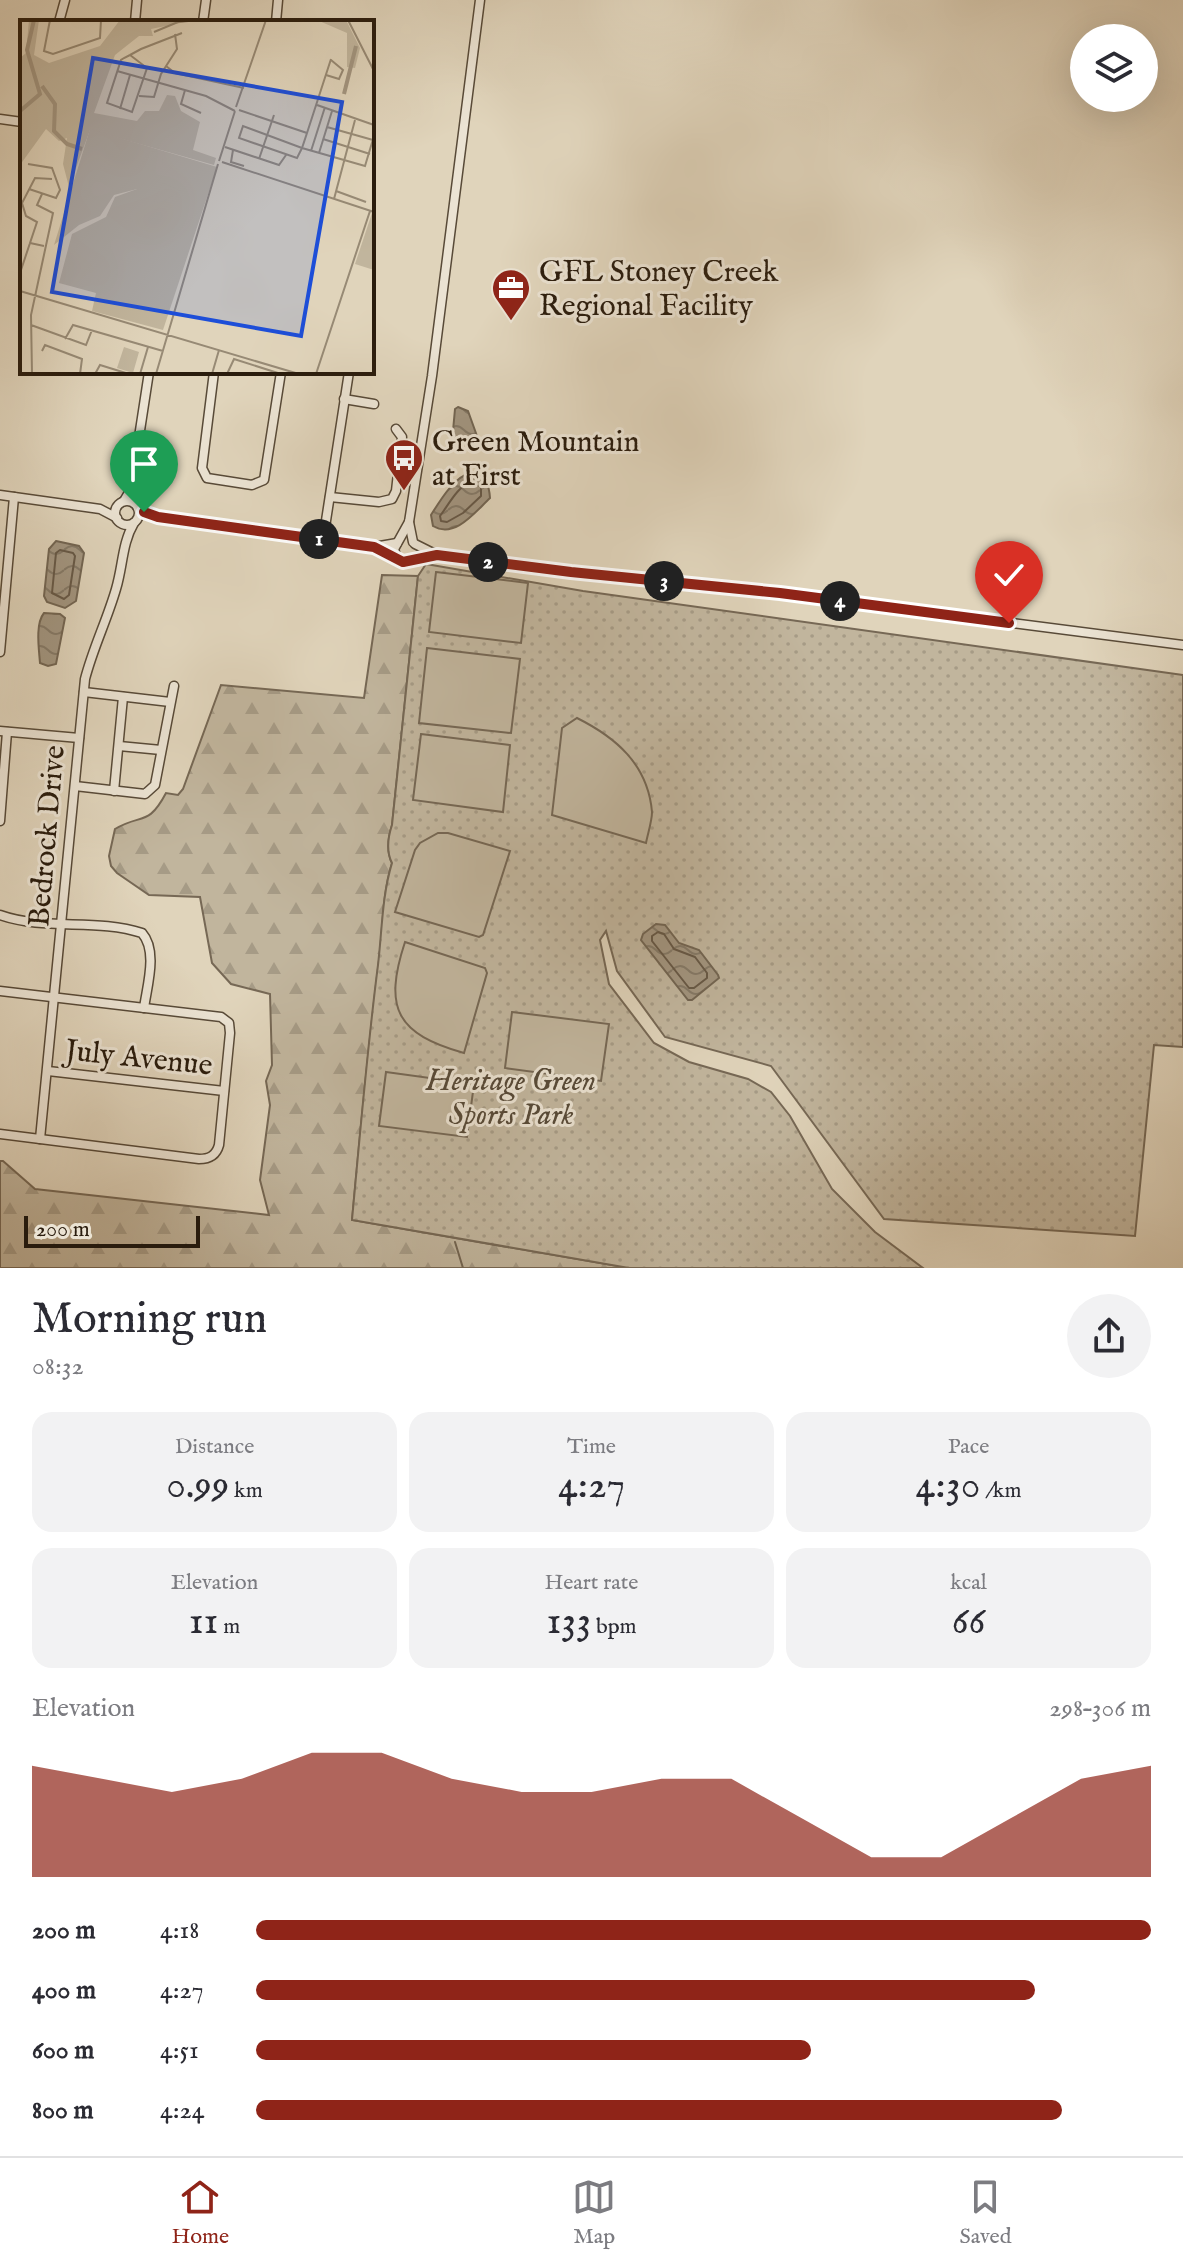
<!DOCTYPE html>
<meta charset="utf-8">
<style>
body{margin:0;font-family:"IM FELL English",serif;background:#f2f2f3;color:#2b2b33;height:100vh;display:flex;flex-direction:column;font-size:30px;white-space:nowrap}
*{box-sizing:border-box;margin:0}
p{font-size:26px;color:#7c7c81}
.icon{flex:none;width:44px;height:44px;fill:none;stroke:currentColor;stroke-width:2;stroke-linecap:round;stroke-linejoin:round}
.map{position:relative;height:1268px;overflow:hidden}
.sheet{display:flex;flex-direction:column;background:#fff;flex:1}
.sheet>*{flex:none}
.controls{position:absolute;left:1070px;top:24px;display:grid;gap:16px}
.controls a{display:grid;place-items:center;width:88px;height:88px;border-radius:50%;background:#fff;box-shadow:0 8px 32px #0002;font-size:40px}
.scale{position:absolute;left:24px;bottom:20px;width:176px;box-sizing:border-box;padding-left:8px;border:4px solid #2a1c0d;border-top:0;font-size:22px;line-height:28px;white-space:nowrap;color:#2a1c0d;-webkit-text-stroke:6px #ebe3d3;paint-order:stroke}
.pin{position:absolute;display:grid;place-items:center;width:68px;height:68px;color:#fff;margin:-82px -34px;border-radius:50% 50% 50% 0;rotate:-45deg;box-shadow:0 0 8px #0007}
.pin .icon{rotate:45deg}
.km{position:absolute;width:40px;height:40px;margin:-20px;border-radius:50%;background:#222;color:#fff;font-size:22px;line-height:40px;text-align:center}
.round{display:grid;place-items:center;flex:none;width:84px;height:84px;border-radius:42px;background:#f2f2f3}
.overview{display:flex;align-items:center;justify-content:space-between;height:136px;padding:0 32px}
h1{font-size:44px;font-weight:600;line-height:60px}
.stats{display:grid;grid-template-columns:repeat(3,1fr);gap:12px;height:136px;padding:8px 32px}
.stats div{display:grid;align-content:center;border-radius:20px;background:#f2f2f3;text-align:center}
.stats b{font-size:40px;font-weight:600}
.stats small{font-size:22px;font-weight:400}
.stats p{font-size:22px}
.chart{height:224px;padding:16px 32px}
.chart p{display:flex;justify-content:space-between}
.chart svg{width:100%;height:144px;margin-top:8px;fill:#8f2418;opacity:.7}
ul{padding:0 32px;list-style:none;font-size:26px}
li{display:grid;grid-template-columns:128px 96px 1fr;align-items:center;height:60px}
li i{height:20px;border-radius:10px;background:#8f2418}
.tabs{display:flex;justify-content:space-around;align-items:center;height:112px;border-top:2px solid #e1e1e2;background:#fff;font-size:22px;color:#7c7c81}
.tabs a{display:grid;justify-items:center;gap:4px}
.tabs .selected{color:#8f2418}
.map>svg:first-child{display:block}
</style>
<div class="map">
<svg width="1183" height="1268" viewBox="0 0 1183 1268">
<defs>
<pattern id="forest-firs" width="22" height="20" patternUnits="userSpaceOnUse" patternTransform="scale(2)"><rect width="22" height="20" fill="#c1b59d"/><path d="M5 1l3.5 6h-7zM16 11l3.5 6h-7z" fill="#a69b86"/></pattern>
<pattern id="park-dots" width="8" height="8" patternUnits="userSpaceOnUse" patternTransform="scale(2)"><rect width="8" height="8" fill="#c1b59d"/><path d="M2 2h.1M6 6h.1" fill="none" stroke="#a69b86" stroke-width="1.8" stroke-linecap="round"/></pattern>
<pattern id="water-waves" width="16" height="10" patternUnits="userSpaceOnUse" patternTransform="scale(2)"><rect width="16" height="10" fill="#a29580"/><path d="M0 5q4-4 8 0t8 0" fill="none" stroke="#847967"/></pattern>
</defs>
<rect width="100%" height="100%" fill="#e0d4bb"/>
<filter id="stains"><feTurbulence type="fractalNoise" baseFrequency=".0025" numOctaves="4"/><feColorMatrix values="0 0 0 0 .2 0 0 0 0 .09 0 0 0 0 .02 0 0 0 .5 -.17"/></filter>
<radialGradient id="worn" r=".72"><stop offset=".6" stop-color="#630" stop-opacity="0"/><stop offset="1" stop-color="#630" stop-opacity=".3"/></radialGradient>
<path fill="url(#forest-firs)" stroke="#766855" stroke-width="2" d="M382 575 418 576 392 825C388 837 386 851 392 863 382 894 383 928 379 960 368 1047 360 1133 352 1220L629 1268H0V1161H3L35 1189 269 1215 260 1180 270 1105 266 1081 272 1065 270 994 231 984 212 963 200 897 149 895 117 873 111 866 109 856 115 829C142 813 148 827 166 793L178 795 183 789 221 685 364 698Z"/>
<path fill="url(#park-dots)" stroke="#766855" stroke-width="2" d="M426 564 583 591 1183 675V1047L1154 1045 1135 1236 884 1219 771 1066 665 1037 617 971 606 931 600 940 609 984 654 1043 689 1062 748 1079 771 1092 790 1116 832 1189 875 1232 923 1268H629L352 1220C360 1135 367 1050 378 965 382 931 382 896 392 863 386 851 388 837 392 825L418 576Z"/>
<g fill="#c1b59d" stroke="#766855" stroke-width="2">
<path d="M436 572 528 583 521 643 429 632Z"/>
<path d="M427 648 520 659 511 733 419 723Z"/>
<path d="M577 718C615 737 648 764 652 812 652 821 648 833 646 843L552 815 562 728Z"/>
<path d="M421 734 510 745 503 812 413 800Z"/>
<path d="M438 833H448L510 851 483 935 479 937 395 912 415 850 420 843Z"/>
<path d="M405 942 485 968 487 973 464 1053C397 1034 383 1009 405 942Z"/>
<path d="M512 1012 609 1024 601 1081 505 1068Z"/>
<path d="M386 1072 474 1084 467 1137 379 1126Z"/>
</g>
<g fill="url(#water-waves)" stroke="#726552" stroke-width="2">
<path d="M458 407 468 411 477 436 476 442H452L455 409Z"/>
<path d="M472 472C486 477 489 484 490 498 475 512 455 539 433 526L431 515C441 499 454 477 472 472Z"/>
<path d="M56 541 79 546 84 553 76 601 65 608 47 602 44 596 49 549Z"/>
<path d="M44 613 60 614 65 618 56 664 48 666 40 663C39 649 35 624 44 613Z"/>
<path d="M656 924 665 925 679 943 699 950 718 975 719 978 692 1000H688L641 940 643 934Z"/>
</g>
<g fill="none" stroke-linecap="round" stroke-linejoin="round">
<g stroke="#665846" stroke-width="2">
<path d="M472 481 481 487V496L463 513 447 522 441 521 440 516C449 504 458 486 472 481Z"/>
<path d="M60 550 73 553 75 556 69 595 64 599 52 593 56 553Z"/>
<path d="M658 932 664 934 674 949 695 957 707 973V978L694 988H689L652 941V936Z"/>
</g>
<path stroke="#726552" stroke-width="2" d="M455 1242 463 1268"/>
<defs>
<g id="minor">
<path d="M59 22 65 0"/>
<path d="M135 22 137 0"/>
<path d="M203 22 206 0"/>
<path d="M276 22 278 0"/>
<path d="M0 119 22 122"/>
<path d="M214 372 202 468 207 478 252 485 264 480 281 372"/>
<path d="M344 399 374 404"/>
<path d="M0 495 100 509 117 518"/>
<path d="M330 497 379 502 392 499 396 491 402 437 396 429"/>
<path d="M124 501 131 489 149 372"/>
<circle cx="127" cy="513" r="12"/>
<path d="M138 508 158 517 374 547 395 556"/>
<path d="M409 522 413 542"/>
<path d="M323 540 349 372"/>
<path d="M415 544 437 555 555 570 780 593 1183 645"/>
<path d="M374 547 397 543"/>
<path d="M437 555 403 562 397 559 394 549 409 522 432 376 480 0"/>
<path d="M0 652 14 497"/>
<path d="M84 692 170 702"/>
<path d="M0 731 79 738"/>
<path d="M119 746 161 750"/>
<path d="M75 786 145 794 155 785 174 686"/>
<path d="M114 791 123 697"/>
<path d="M0 821 7 732"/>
<path d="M0 915C45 931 97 918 142 933 158 951 147 986 144 1008"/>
<path d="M0 991 221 1017 229 1023 230 1033 219 1145C216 1156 209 1159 199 1159L0 1134"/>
<path d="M48 1071 224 1091"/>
<path d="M40 1139 85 679C93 648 107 620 116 589 123 566 122 543 134 523"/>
</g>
</defs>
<use href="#minor" stroke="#584a38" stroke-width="11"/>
<use href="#minor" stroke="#ebe3d3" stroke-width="8"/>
</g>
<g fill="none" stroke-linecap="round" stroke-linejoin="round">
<defs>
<path id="route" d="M144 512 158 517 374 547 403 562 437 555 571 572 780 593 1009 623"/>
</defs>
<use href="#route" stroke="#fff" stroke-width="16"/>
<use href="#route" stroke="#8f2418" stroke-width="10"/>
</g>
<defs>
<symbol id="office-pin" viewBox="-11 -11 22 30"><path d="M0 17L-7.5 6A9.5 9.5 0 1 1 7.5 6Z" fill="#8f2418" stroke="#ebe3d3"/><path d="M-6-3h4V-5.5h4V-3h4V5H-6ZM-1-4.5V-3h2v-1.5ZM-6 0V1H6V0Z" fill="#fff"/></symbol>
<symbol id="bus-pin" viewBox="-11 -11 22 30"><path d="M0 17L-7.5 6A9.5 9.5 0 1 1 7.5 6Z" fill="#8f2418" stroke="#ebe3d3"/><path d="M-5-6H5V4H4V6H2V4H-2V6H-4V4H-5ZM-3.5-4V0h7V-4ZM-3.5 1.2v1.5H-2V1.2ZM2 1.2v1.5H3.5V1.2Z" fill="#fff"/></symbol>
</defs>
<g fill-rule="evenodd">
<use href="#office-pin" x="489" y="266" width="44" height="60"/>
<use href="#bus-pin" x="382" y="436" width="44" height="60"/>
</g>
<g text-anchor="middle" stroke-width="6" stroke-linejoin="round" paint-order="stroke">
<g font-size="30" fill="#2a1c0d" stroke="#ebe3d3" text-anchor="start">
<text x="539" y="281">GFL Stoney Creek<tspan x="539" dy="34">Regional Facility</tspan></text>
<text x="432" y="451">Green Mountain<tspan x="432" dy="34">at First</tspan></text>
</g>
<g font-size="30" fill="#2a1c0d" stroke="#ebe3d3">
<text transform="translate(46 836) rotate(-85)" y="10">Bedrock Drive</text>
<text transform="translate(139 1057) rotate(6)" y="10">July Avenue</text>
</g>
<g font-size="30" font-style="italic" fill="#574a38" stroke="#ebe3d3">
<text x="511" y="1090">Heritage Green<tspan x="511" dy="34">Sports Park</tspan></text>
</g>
</g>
<g transform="translate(20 20)">
<rect width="354" height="354" fill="#e0d4bb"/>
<path d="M352 193H354V250L335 244Z" fill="#c1b59d"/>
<path d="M9 0H19L14 35 29 43 80 26 100 0H175L131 9 133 16H119L95 35 74 93 117 101 125 91H139L147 75 155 76 161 91 180 102 173 130 196 138 194 145 70 110 49 167 43 144 47 118 39 121 26 109 0 145V38L6 33ZM297 0H326L340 28 335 48 327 47V13Z" fill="#c1b59d"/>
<path d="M70 109 197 147 143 310 72 291 76 273 39 263 52 214 86 197 95 177 117 169 94 175 80 196 59 205 34 225ZM104 327 119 332 113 353 97 348Z" fill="#c1b59d"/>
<path d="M123 141a10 10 0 1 1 20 0a10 10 0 1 1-20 0ZM143 163 161 171 140 183 134 181Z" fill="#c1b59d"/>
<path fill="none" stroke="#a29580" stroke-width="4" d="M22 66 35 84 34 111 47 124 62 129M324 74 336 26M0 91 20 74 7 30 14 0"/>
<path fill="none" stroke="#978a75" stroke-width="2" d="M30 0 24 31 33 34 80 18 81 0M328 0 354 51M134 12 158 2 179 0M110 35 127 48 112 92 87 83 101 40 104 38 110 35 121 29 162 13M311 39 287 113 282 128 277 138 219 118 223 106 282 128 345 146 354 116M146 46 155 53 224 68M97 51 186 76 215 91M306 55 319 59 323 50 311 40M165 70 161 84 181 93M119 76 134 77 141 54 157 29 155 14M297 85 354 105M216 87 246 0M100 89 110 55M219 90 287 113M307 107 353 120M303 119 350 134M205 127 259 145 266 135M213 130 211 142 224 146M291 131 305 87M299 133 312 91M239 139 254 95M199 141 215 91M202 142 354 192M8 144 32 148 40 170 36 178 9 169M316 171 346 182M314 179 335 100M24 226 10 223 17 202 6 196 2 183 15 158 32 159M0 253 10 223M0 271 279 354M11 305 66 325 72 310M45 319 53 305 143 331M22 331 25 325 62 339 60 354M12 354 11 295 33 193 17 185 22 174M75 354 80 345 109 354M120 354 128 327M136 354 198 144M192 354 199 330M207 354 214 339 261 354M296 354 350 191"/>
<path fill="#1d4ed8" fill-opacity="0.15" stroke="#1d4ed8" stroke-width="4" d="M73 38 322 82 281 316 32 272Z"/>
<rect width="354" height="354" fill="none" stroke="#2a1c0d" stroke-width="4"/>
</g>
<rect width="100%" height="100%" filter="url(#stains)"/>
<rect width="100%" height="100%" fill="url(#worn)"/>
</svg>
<div class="controls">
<a><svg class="icon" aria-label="layers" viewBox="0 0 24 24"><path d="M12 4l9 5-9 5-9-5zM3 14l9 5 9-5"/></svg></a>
</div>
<div class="scale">200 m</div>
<div class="pin" style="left:144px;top:512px;background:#1e9e55"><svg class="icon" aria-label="arrive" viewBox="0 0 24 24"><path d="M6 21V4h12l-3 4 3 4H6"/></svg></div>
<div class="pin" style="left:1009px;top:623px;background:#d93025"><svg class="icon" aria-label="check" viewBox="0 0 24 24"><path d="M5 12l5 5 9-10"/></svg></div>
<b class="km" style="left:319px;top:539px">1</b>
<b class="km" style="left:488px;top:562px">2</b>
<b class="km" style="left:664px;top:581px">3</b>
<b class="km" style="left:840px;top:601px">4</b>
</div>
<section class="sheet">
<div class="overview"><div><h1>Morning run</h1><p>08:32</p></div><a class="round"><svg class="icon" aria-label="share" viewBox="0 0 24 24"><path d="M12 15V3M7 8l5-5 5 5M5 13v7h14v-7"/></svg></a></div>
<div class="stats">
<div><p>Distance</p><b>0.99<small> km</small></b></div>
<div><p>Time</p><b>4:27</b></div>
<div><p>Pace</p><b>4:30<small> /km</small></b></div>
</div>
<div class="stats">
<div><p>Elevation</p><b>11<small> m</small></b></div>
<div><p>Heart rate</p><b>133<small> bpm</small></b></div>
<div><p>kcal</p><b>66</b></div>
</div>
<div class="chart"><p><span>Elevation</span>298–306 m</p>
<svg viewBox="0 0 160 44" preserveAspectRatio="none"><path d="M0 44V10L10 14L20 18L30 14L40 6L50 6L60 14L70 18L80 18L90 14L100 14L110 26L120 38L130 38L140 26L150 14L160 10V44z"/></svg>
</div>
<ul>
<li><b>200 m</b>4:18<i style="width:100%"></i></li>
<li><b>400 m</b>4:27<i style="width:87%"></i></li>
<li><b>600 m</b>4:51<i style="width:62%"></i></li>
<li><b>800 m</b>4:24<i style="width:90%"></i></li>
</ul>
</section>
<nav class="tabs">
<a class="selected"><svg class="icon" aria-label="home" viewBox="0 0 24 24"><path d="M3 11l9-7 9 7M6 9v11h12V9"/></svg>Home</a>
<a><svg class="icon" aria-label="map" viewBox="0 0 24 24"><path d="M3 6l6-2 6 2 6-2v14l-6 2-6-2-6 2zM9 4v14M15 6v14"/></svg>Map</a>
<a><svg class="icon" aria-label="saved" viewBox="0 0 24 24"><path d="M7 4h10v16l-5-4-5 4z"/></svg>Saved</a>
</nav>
